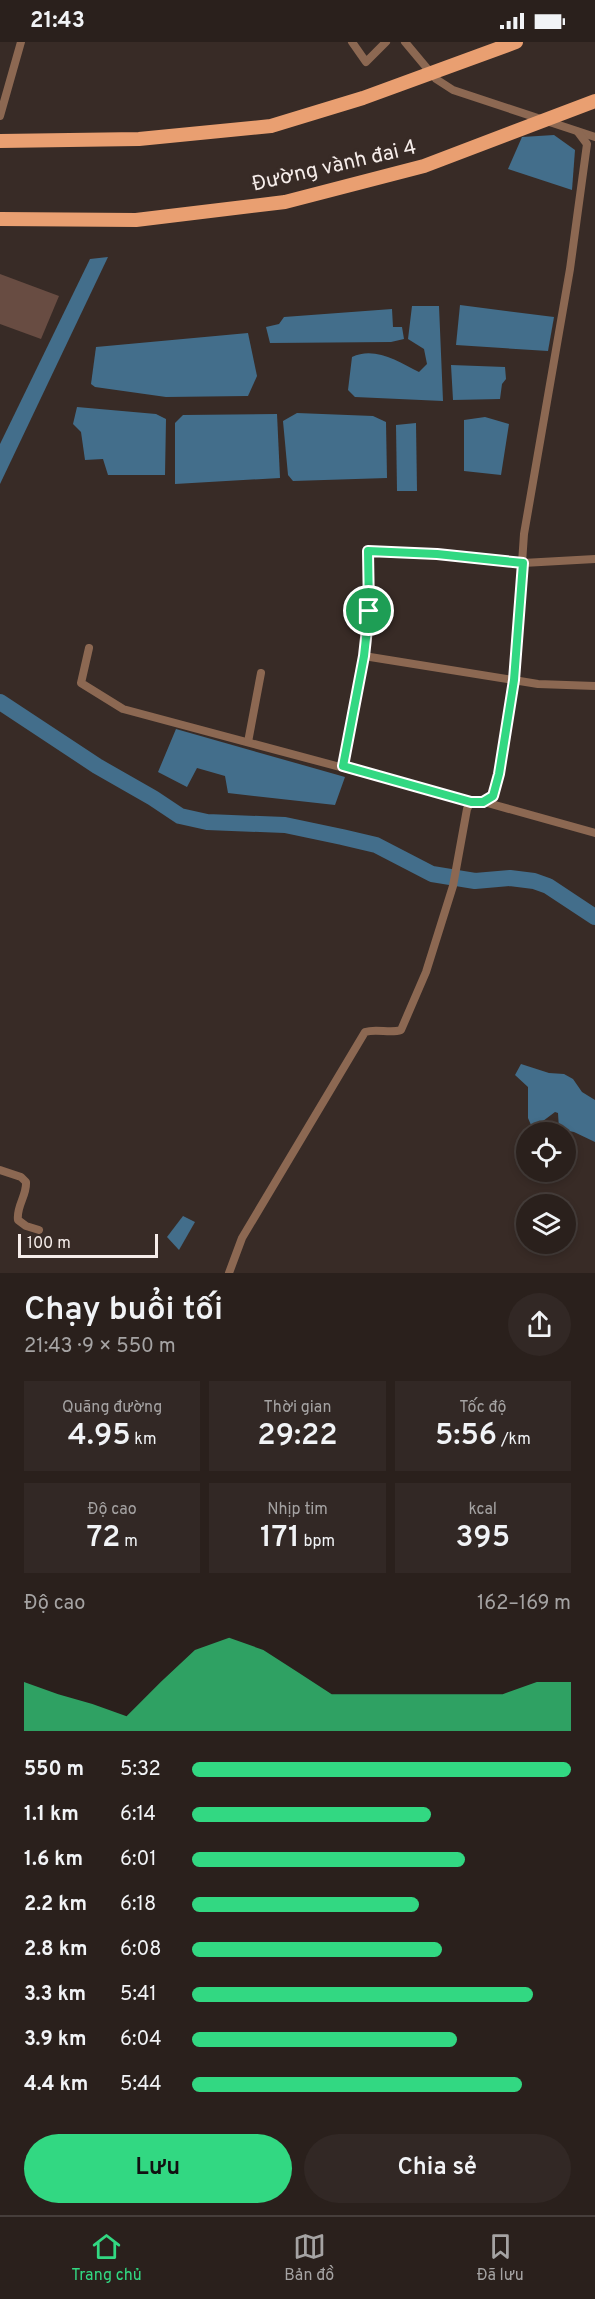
<!DOCTYPE html>
<html lang="vi">
<meta charset="utf-8">
<style>
body{margin:0;font-family:Overpass,sans-serif;background:#322825;color:#f1f3f6;height:100vh;display:flex;flex-direction:column;font-size:22px;white-space:nowrap}
*{box-sizing:border-box;margin:0}
p{font-size:20px;color:#a5a3a3}
.icon{flex:none;width:33px;height:33px;fill:none;stroke:currentColor;stroke-width:2;stroke-linecap:round;stroke-linejoin:round}
.map{position:relative;height:1231px;overflow:hidden}
.details{display:flex;flex-direction:column;background:#2a201c;flex:1}
.details>*{flex:none}
.controls{position:absolute;left:516px;top:1080px;display:grid;gap:12px}
.controls a{display:grid;place-items:center;width:60px;height:60px;border-radius:50%;background:#2a201c;box-shadow:0 3px 9px #0003,0 0 0 2px #463e3b;font-size:30px}
.scale{position:absolute;left:18px;bottom:15px;width:140px;box-sizing:border-box;padding-left:6px;border:3px solid #f6edea;border-top:0;font-size:16px;line-height:21px;white-space:nowrap;color:#f6edea;-webkit-text-stroke:4px #382b26;paint-order:stroke}
.pin{position:absolute;display:grid;place-items:center;width:51px;height:51px;color:#fff;margin:-26px;border:3px solid #fff;border-radius:50%;box-shadow:0 2px 6px #0007}
.round{display:grid;place-items:center;flex:none;width:63px;height:63px;border-radius:32px;background:#322825}
.overview{display:flex;align-items:center;justify-content:space-between;height:102px;padding:0 24px}
h1{font-size:33px;font-weight:600;line-height:45px}
.stats{display:grid;grid-template-columns:repeat(3,1fr);gap:9px;height:102px;padding:6px 24px}
.stats div{display:grid;align-content:center;border-radius:0px;background:#322825;text-align:center}
.stats b{font-size:30px;font-weight:600}
.stats small{font-size:16px;font-weight:400}
.stats p{font-size:16px}
.chart{height:168px;padding:12px 24px}
.chart p{display:flex;justify-content:space-between}
.chart svg{width:100%;height:108px;margin-top:6px;fill:#32d882;opacity:.7}
.primary-button{display:flex;gap:12px;margin-top:auto;padding:12px 24px}
.primary-button a{flex:1;height:69px;border-radius:36px;background:#32d882;color:#111;font-size:24px;font-weight:600;line-height:69px;text-align:center}
.primary-button a+a{background:#322825;color:#f1f3f6}
ul{padding:0 24px;list-style:none;font-size:20px}
li{display:grid;grid-template-columns:96px 72px 1fr;align-items:center;height:45px}
li i{height:15px;border-radius:8px;background:#32d882}
.status{display:flex;justify-content:space-between;align-items:center;height:42px;padding:0 30px;background:#2a201c;direction:ltr}
.status svg{height:16px;fill:currentColor}
.dock{display:flex;justify-content:space-around;align-items:center;height:84px;border-top:2px solid #463e3b;background:#2a201c;font-size:16px;color:#a5a3a3}
.dock a{display:grid;justify-items:center;gap:3px}
.dock .selected{color:#32d882}
.map>svg:first-child{display:block}
</style>
<div class="status"><b>21:43</b><svg viewBox="0 0 49 12"><path d="M0 12V9h3v3zM5 12V6h3v6zM10 12V3h3v9zM15 12V0h3v12zM26 1h20v11H26zM47 4h2v5h-2z"/></svg></div>
<div class="map">
<svg width="595" height="1231" viewBox="0 0 595 1231">
<rect width="100%" height="100%" fill="#382b26"/>
<path fill="#684c42" d="M0 232 59 254 41 297 0 282Z"/>
<g fill="#436e8b">
<path d="M554 93 575 108 572 148 508 127 522 95Z"/>
<path d="M108 215 0 442V402L90 217Z"/>
<path d="M460 263 554 275 548 309 456 303Z"/>
<path d="M412 264H439L443 359 355 355 348 348 352 315C374 304 398 319 419 330L427 322 424 307 408 297Z"/>
<path d="M392 267 393 285H402L404 297 391 300 270 301 266 285 279 282 284 275Z"/>
<path d="M248 291 257 334 248 354 166 355 95 345 91 342 96 305Z"/>
<path d="M451 323 505 325 506 337 502 342 500 357 453 358Z"/>
<path d="M77 365 156 372 166 377 165 433H108L103 417 85 418 81 390 73 382Z"/>
<path d="M297 371 373 374 386 380 387 436 293 439 288 433 283 379Z"/>
<path d="M277 372 280 436 175 442V381L183 373Z"/>
<path d="M485 375 509 382 501 433 464 429V378Z"/>
<path d="M416 381 417 449H397L396 383Z"/>
<path d="M176 687 345 735 335 763 228 751 225 734 197 726 187 745 158 730Z"/>
<path d="M521 1022 549 1031 564 1032 573 1037 582 1050 595 1058V1100L574 1090 559 1087 558 1071 555 1070 539 1082 531 1083 528 1076V1045L515 1033Z"/>
<path d="M183 1174 195 1180 179 1208 167 1195Z"/>
</g>
<g fill="none" stroke-linecap="round" stroke-linejoin="round">
<path stroke="#436e8b" stroke-width="16" d="M0 660 97 724 153 756 180 774 207 780 285 783 342 795 376 803 432 832 475 839 510 836 534 839 548 844 595 875"/>
<g stroke="#8c6852" stroke-width="8">
<path d="M352 0 366 20 386 0"/>
<path d="M405 0 436 37 453 48 595 95"/>
<path d="M0 74 21 0"/>
<path d="M89 606 81 641 123 667 471 760"/>
<path d="M364 614 538 642 595 644"/>
<path d="M248 700 261 631"/>
<path d="M343 724 364 614 369 569 368 509 437 512 523 521 595 517"/>
<path d="M484 760 595 791"/>
<path d="M0 1128 21 1135 26 1140C27 1154 16 1164 18 1178L26 1184 39 1188"/>
<path d="M229 1231 242 1196 365 990C377 986 390 992 401 988L426 930 453 844 467 767 471 760C486 761 492 758 496 743L514 638 524 492 570 227 587 102 578 90"/>
</g>
<g stroke="#e99f71" stroke-width="14">
<path d="M0 99 139 97 271 84 363 56 516 0"/>
<path d="M0 177 136 178 285 160 424 124 595 59"/>
</g>
</g>
<g fill="none" stroke-linecap="round" stroke-linejoin="round">
<defs>
<path id="route" d="M368 509 437 512 523 521 514 638 499 732 493 754 483 760H471L343 724 364 614 369 569Z"/>
</defs>
<use href="#route" stroke="#fff" stroke-width="12"/>
<use href="#route" stroke="#32d882" stroke-width="8"/>
</g>
<g text-anchor="middle" stroke-width="6" stroke-linejoin="round" paint-order="stroke">
<g font-size="21" fill="#f6edea" stroke="#382b26">
<text transform="translate(334 123) rotate(-13)" y="7">Đường vành đai 4</text>
</g>
</g>
</svg>
<div class="controls">
<a><svg class="icon" aria-label="locate" viewBox="0 0 24 24"><circle cx="12" cy="12" r="6"/><path d="M12 2v4M12 18v4M2 12h4M18 12h4"/></svg></a>
<a><svg class="icon" aria-label="layers" viewBox="0 0 24 24"><path d="M12 4l9 5-9 5-9-5zM3 14l9 5 9-5"/></svg></a>
</div>
<div class="scale">100 m</div>
<div class="pin" style="left:369px;top:569px;background:#1e9e55"><svg class="icon" aria-label="arrive" viewBox="0 0 24 24"><path d="M6 21V4h12l-3 4 3 4H6"/></svg></div>
</div>
<section class="details">
<div class="overview"><div><h1>Chạy buổi tối</h1><p>21:43 · 9 × 550 m</p></div><a class="round"><svg class="icon" aria-label="share" viewBox="0 0 24 24"><path d="M12 15V3M7 8l5-5 5 5M5 13v7h14v-7"/></svg></a></div>
<div class="stats">
<div><p>Quãng đường</p><b>4.95<small> km</small></b></div>
<div><p>Thời gian</p><b>29:22</b></div>
<div><p>Tốc độ</p><b>5:56<small> /km</small></b></div>
</div>
<div class="stats">
<div><p>Độ cao</p><b>72<small> m</small></b></div>
<div><p>Nhịp tim</p><b>171<small> bpm</small></b></div>
<div><p>kcal</p><b>395</b></div>
</div>
<div class="chart"><p><span>Độ cao</span>162–169 m</p>
<svg viewBox="0 0 160 44" preserveAspectRatio="none"><path d="M0 44V24L10 29L20 33L30 38L40 24L50 11L60 6L70 11L80 20L90 29L100 29L110 29L120 29L130 29L140 29L150 24L160 24V44z"/></svg>
</div>
<ul>
<li><b>550 m</b>5:32<i style="width:100%"></i></li>
<li><b>1.1 km</b>6:14<i style="width:63%"></i></li>
<li><b>1.6 km</b>6:01<i style="width:72%"></i></li>
<li><b>2.2 km</b>6:18<i style="width:60%"></i></li>
<li><b>2.8 km</b>6:08<i style="width:66%"></i></li>
<li><b>3.3 km</b>5:41<i style="width:90%"></i></li>
<li><b>3.9 km</b>6:04<i style="width:70%"></i></li>
<li><b>4.4 km</b>5:44<i style="width:87%"></i></li>
</ul>
<div class="primary-button"><a>Lưu</a><a>Chia sẻ</a></div>
</section>
<nav class="dock">
<a class="selected"><svg class="icon" aria-label="home" viewBox="0 0 24 24"><path d="M3 11l9-7 9 7M6 9v11h12V9"/></svg>Trang chủ</a>
<a><svg class="icon" aria-label="map" viewBox="0 0 24 24"><path d="M3 6l6-2 6 2 6-2v14l-6 2-6-2-6 2zM9 4v14M15 6v14"/></svg>Bản đồ</a>
<a><svg class="icon" aria-label="saved" viewBox="0 0 24 24"><path d="M7 4h10v16l-5-4-5 4z"/></svg>Đã lưu</a>
</nav>
